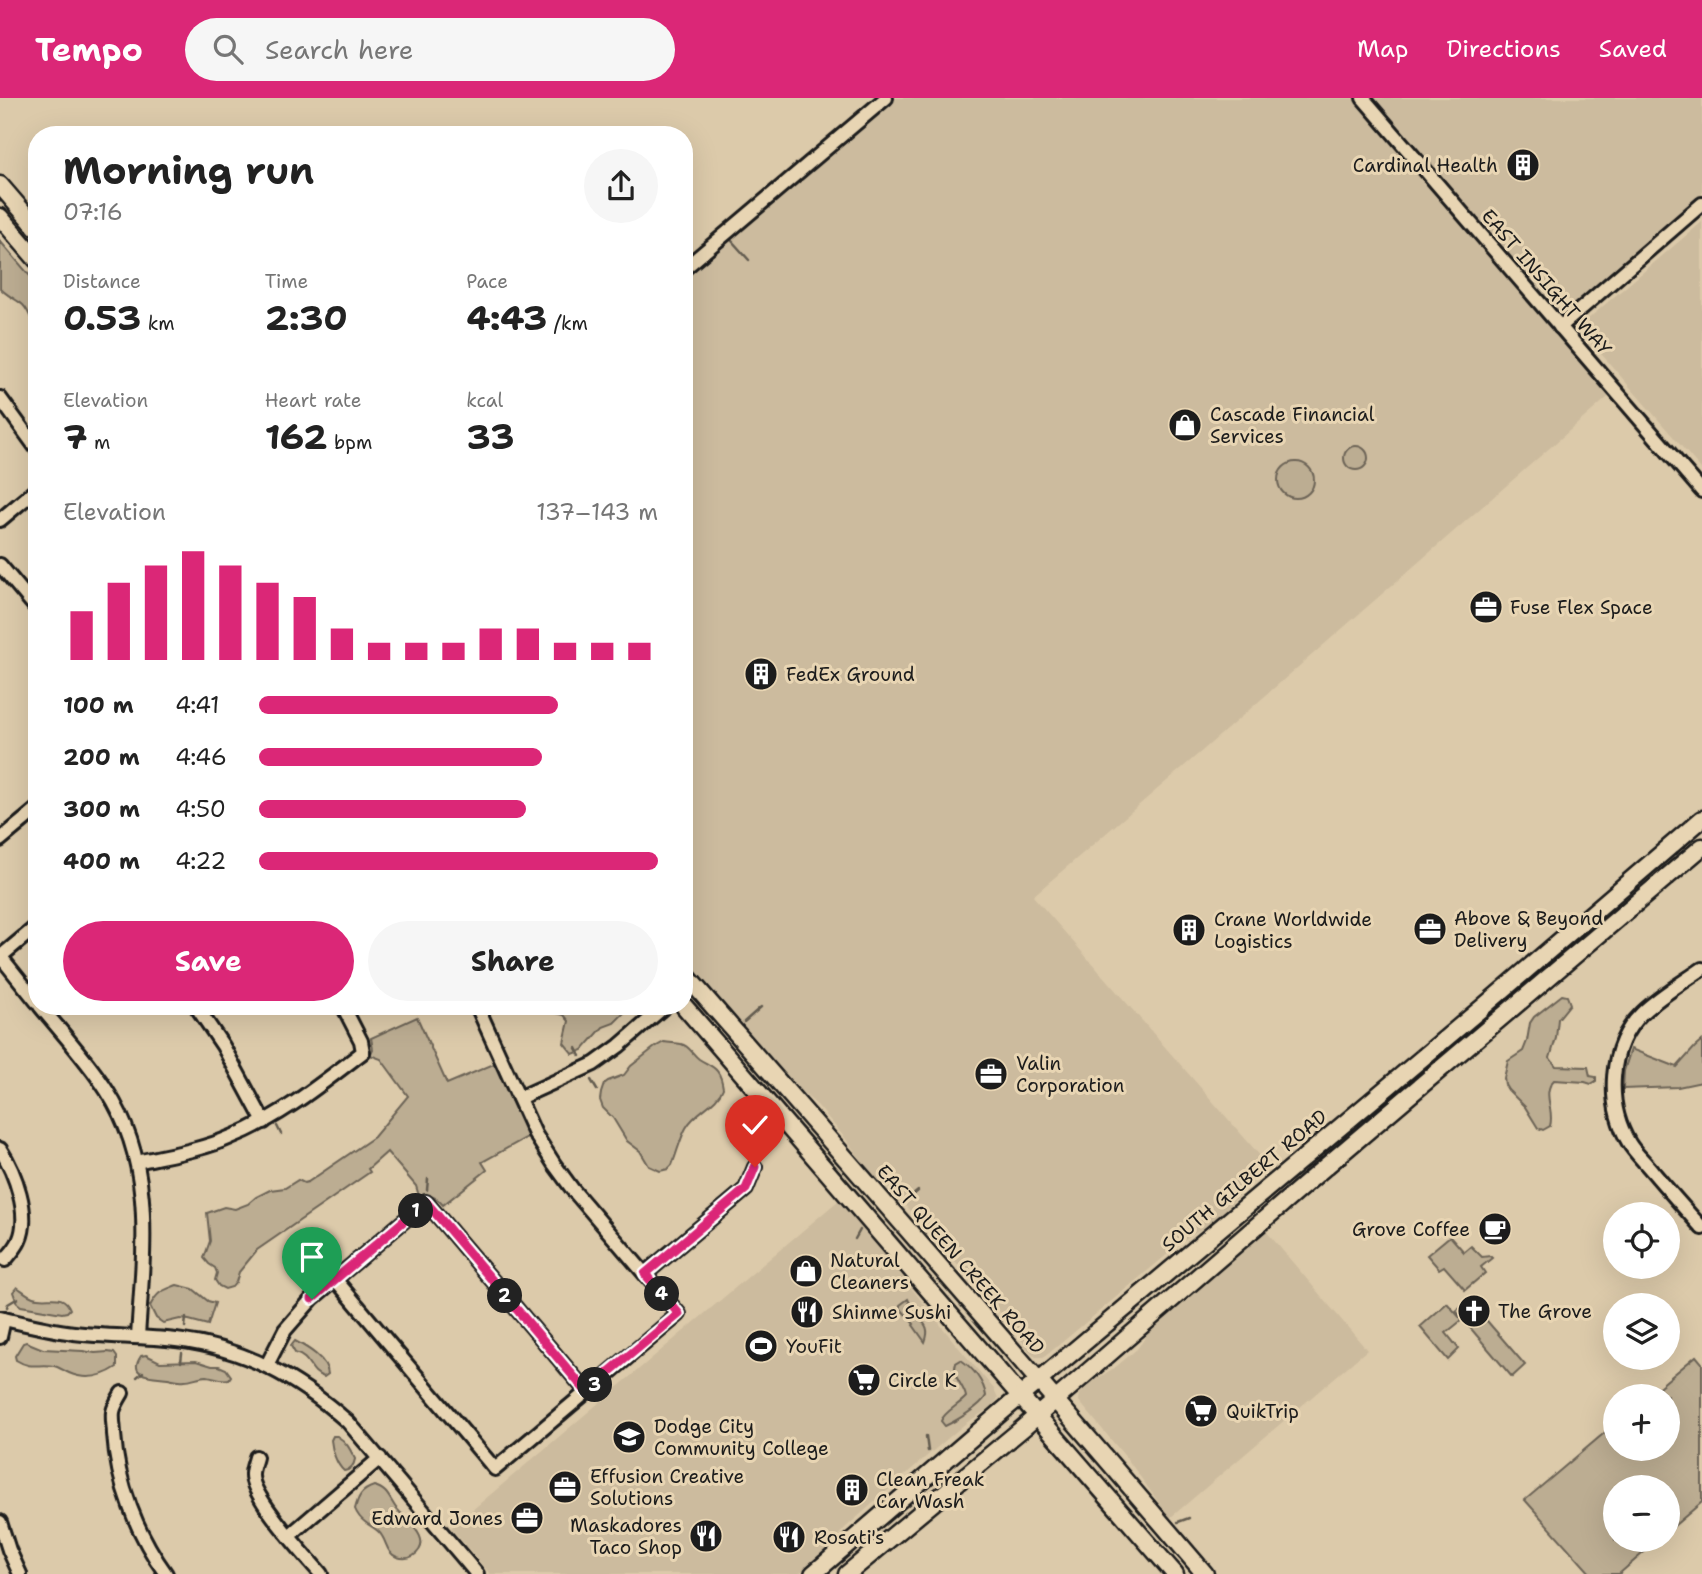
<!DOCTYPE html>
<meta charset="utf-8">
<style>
body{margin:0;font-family:"Shantell Sans",sans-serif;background:#f6f6f6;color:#222;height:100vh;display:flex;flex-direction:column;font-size:26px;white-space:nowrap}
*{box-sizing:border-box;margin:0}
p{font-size:23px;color:#767676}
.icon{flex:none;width:38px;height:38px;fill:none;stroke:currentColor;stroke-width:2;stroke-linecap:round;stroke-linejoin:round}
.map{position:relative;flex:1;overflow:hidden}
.drawer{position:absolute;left:28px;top:28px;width:665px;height:889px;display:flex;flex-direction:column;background:#fff;border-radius:28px;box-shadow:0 7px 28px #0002}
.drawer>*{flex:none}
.controls{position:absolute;left:1603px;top:1104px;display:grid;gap:14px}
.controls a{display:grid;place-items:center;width:77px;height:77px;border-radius:50%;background:#fff;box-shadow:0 7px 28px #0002;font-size:35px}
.pin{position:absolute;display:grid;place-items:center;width:60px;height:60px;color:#fff;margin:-72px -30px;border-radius:50% 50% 50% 0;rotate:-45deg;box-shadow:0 0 7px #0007}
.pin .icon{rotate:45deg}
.km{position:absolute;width:35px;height:35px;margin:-18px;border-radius:50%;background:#222;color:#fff;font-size:19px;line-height:35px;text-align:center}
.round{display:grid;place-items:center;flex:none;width:74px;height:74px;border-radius:37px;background:#f6f6f6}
.headline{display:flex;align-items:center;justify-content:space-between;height:119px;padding:0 35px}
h1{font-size:38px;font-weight:700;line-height:52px}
.stats{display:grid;grid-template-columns:repeat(3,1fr);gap:10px;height:119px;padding:7px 35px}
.stats div{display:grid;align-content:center}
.stats b{font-size:35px;font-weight:700}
.stats small{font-size:19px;font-weight:400}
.stats p{font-size:19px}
.chart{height:196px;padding:14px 35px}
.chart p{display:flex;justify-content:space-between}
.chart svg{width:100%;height:126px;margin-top:7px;stroke:#db2777;stroke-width:6}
.primary-button{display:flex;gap:14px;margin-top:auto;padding:14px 35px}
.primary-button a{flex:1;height:80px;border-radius:42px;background:#db2777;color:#fff;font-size:28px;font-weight:700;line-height:80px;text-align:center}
.primary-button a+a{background:#f6f6f6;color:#222}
ul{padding:0 35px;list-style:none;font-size:23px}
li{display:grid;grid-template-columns:112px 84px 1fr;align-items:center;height:52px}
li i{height:18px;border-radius:9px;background:#db2777}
header{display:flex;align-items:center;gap:42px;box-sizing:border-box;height:98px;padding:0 35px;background:#db2777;color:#fff}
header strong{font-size:33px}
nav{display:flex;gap:38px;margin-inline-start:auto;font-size:24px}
.search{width:490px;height:63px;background:#f6f6f6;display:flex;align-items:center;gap:18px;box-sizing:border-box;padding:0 24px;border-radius:38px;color:#767676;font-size:26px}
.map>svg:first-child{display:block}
</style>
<header>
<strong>Tempo</strong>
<div class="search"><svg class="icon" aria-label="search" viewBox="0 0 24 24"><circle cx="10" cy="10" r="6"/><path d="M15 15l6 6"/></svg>Search here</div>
<nav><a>Map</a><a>Directions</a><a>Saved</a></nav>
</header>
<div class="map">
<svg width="1702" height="1476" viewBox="0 0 1702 1476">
<rect width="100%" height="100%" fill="#dccaaa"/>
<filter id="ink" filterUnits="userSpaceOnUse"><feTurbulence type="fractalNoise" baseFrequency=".0143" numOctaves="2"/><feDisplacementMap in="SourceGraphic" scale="14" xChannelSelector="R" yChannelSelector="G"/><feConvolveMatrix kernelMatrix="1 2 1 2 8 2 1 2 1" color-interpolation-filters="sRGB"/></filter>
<g filter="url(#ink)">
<g fill="#ccbb9e">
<path d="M885 0H1702V107L1560 228 1615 293 1203 652 1033 798 1270 1069 1241 1094 1220 1118 1182 1144 1048 1256 1043 1259H1036L1028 1252 1013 1229 973 1183 892 1093 870 1074 845 1040 818 1008 802 994 796 991 684 862V180L746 127 745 120Z"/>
<path d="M1702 124V372L1590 243 1584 233V228L1588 221Z"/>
<path d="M839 1102 863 1129 954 1244 994 1291 998 1300 993 1308 966 1325 914 1369 845 1430 819 1459 798 1476H490L451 1430Z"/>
<path d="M1266 1133 1367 1252 1170 1420 1128 1362 1083 1308 1079 1303 1080 1296 1092 1284 1117 1268 1137 1251 1148 1236Z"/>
</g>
<g fill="#bcad92" stroke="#6c6457" stroke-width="2">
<path d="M0 143 37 186V233C32 225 30 214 23 207 16 201 7 198 0 190Z"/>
<circle cx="1356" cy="360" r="12"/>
<circle cx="1296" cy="382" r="18"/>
<path d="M1562 897 1567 898 1570 906 1558 921 1556 940 1550 960 1556 968 1588 969 1590 978 1596 979V983L1591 986 1585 984 1554 982C1541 995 1555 1012 1550 1028L1543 1032 1538 1030 1525 1009 1508 992 1505 987 1504 980 1508 963 1523 953 1527 943 1530 925 1534 919Z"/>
<path d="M553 908H631L614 925 603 929 583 952 573 956 564 945 569 923 564 917 556 915Z"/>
<path d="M417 919 447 986 496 965 529 1038 482 1064 487 1072 443 1107C436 1099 430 1096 419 1098L416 1088 387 1054 368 1071 370 1074 257 1152 239 1174 236 1184 232 1189 225 1191 219 1188 215 1182 217 1175 215 1170 209 1166 204 1160 210 1143 207 1115 224 1109 235 1111 248 1106 256 1099 270 1092 285 1090 298 1082 304 1085 308 1084 374 1039 408 998 381 961 370 957 373 951 371 940Z"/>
<path d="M1702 943V984L1678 989 1623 991 1624 973 1631 951 1677 969 1695 949Z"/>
<path d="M664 944C670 945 676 945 681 946 690 948 692 956 699 961 713 970 720 969 723 990 717 1007 695 1013 686 1030 680 1041 677 1055 672 1067L668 1071 660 1073 649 1068 640 1053 627 1043 613 1020 603 1010 600 1002 601 995 604 986 608 983 624 977 631 968 655 949Z"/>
<path d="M1450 1138 1464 1154 1471 1148 1482 1159 1490 1158 1492 1160 1481 1169 1485 1175 1465 1192 1444 1168 1439 1171 1427 1157Z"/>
<path d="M177 1187 193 1191 208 1203 215 1205 208 1227 189 1222 180 1221 163 1225 156 1220 150 1208C158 1193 162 1193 177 1187Z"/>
<path d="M17 1189C22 1192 27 1197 33 1199 47 1204 63 1193 70 1211L67 1214 62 1215 21 1208 17 1205 13 1194Z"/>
<path d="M908 1201C910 1205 911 1209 913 1212 921 1224 932 1227 925 1244L913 1227 914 1226 900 1210V1207Z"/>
<path d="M1469 1202 1525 1267 1512 1279 1456 1213Z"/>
<path d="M1447 1205 1462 1222 1446 1235 1459 1251 1448 1262 1420 1229Z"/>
<path d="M295 1243C308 1250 327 1261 328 1276L324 1279C308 1274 312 1260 295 1255L291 1248Z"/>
<path d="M26 1244 43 1251 83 1253 95 1255 108 1254 114 1255 117 1259V1269C102 1279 85 1282 69 1275 64 1273 59 1269 54 1268 38 1265 32 1272 16 1262L15 1258 23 1245Z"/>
<path d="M146 1257 160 1264 196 1263 212 1268H219L226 1271 231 1278 229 1281C221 1283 215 1279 207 1278 199 1278 192 1282 185 1282 178 1283 173 1281 168 1280 156 1278 126 1280 141 1258Z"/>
<path d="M1696 1258 1702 1265V1404L1668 1433V1390H1615V1442H1658L1619 1476H1591L1525 1402 1615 1326V1351H1668V1298H1648Z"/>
<path d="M961 1262C973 1270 984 1284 986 1298 981 1308 956 1323 945 1328L941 1323C944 1314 959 1307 966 1299 964 1286 951 1280 956 1265Z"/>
<path d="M333 1338H337C347 1344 350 1351 355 1361 354 1368 350 1372 344 1373 336 1366 332 1352 331 1342Z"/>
<path d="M374 1388C387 1391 389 1400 396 1410 406 1422 436 1443 413 1458 408 1461 403 1461 397 1459 387 1455 387 1446 382 1438 378 1431 371 1429 365 1424 361 1421 357 1416 355 1411 358 1399 361 1392 374 1388Z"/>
</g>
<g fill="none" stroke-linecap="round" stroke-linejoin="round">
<g stroke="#635c50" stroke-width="2.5">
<path d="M732 143 749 162"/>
<path d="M744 924 761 909"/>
<path d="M576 950 580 958"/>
<path d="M591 982 597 992"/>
<path d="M277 1028 281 1036"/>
<path d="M427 1092 428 1081"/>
<path d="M906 1103 918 1093"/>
<path d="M855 1141 860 1132"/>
<path d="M7 1209 8 1206 18 1200"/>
<path d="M185 1229 186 1220"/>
<path d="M181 1264 182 1255"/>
<path d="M137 1279 143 1274"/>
<path d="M926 1338 928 1353"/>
<path d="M1178 1424 1189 1420"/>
</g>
<defs>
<g id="minor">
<path d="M1363 0 1702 393"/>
<path d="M684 171 886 0"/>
<path d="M1560 229 1702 106"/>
<path d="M0 300 37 351"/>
<path d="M0 422 37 391"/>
<path d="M0 467 37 511"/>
<path d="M0 742 37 711"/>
<path d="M0 859 37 828"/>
<path d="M1 859 37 904"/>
<path d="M1702 871C1682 885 1660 898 1642 915 1608 948 1606 1006 1629 1045 1635 1055 1645 1064 1653 1074 1669 1093 1686 1112 1702 1130"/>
<path d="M40 908C63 936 88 963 107 993 156 1068 143 1155 138 1239"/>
<path d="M196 908 223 948 264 1024"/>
<path d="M519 1000 594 966 619 948 665 908"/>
<path d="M0 1051C15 1074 31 1117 19 1143 16 1150 10 1156 5 1162"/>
<path d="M137 1064C168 1057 202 1052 231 1039 281 1019 321 986 363 954L361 943 343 908"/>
<path d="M645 1176 746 1091 755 1069"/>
<path d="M335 1181 495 1371 679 1216 573 1092 554 1066 535 1036 477 908"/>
<path d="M0 1220C25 1226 49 1232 74 1235 108 1239 142 1238 176 1242 244 1250 297 1279 348 1324L477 1476"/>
<path d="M0 1239 4 1221"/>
<path d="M267 1267 285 1232 312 1201 426 1104 586 1293"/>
<path d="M122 1295C119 1300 114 1308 113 1314 112 1321 114 1329 114 1336 117 1385 137 1436 166 1476"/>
<path d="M256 1359C255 1364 252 1370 252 1376 250 1398 305 1457 321 1476"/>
<path d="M0 1424 9 1452 20 1476"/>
<path d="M289 1438 380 1360"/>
</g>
<g id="major">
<path d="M0 87 37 130"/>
<path d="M0 119 37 162"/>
<path d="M684 875C858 1075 1033 1274 1205 1476"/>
<path d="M684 908C848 1097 1010 1288 1175 1476"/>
<path d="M813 1476 1005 1311 1483 909 1702 721"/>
<path d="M847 1476 1023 1330 1318 1075 1702 749"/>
</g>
</defs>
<use href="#minor" stroke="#1c1c1c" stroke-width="18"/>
<use href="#major" stroke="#1c1c1c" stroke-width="21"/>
<use href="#minor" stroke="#e8d5b3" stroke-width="12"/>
<use href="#major" stroke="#e8d5b3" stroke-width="16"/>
</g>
</g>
<g fill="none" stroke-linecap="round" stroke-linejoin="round" filter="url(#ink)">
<defs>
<path id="route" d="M312 1201 426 1104 586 1293 679 1216 645 1176 746 1091 755 1069"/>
</defs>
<use href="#route" stroke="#fff" stroke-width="14"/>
<use href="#route" stroke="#db2777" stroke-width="9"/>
</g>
<defs>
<symbol id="building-disc" viewBox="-11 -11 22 22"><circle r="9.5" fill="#1c1c1c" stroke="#e8d5b3"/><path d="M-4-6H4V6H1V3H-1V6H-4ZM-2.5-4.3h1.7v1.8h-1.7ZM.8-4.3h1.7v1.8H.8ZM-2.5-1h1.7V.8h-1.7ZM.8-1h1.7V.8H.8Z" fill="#fff"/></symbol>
<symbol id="shop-disc" viewBox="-11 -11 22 22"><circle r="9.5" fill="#1c1c1c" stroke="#e8d5b3"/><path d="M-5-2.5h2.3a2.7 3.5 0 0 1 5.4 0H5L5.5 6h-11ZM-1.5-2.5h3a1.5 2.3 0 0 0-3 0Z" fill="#fff"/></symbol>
<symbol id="office-disc" viewBox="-11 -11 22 22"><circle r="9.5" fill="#1c1c1c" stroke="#e8d5b3"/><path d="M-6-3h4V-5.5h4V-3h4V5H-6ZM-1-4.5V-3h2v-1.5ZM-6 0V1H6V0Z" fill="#fff"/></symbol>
<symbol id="cafe-disc" viewBox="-11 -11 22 22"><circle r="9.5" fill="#1c1c1c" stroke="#e8d5b3"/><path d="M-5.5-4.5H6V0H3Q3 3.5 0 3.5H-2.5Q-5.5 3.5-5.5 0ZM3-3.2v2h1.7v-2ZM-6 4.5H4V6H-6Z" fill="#fff"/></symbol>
<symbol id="church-disc" viewBox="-11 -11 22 22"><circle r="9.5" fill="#1c1c1c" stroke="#e8d5b3"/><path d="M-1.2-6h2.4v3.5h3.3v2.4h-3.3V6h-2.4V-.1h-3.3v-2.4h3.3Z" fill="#fff"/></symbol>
<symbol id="restaurant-disc" viewBox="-11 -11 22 22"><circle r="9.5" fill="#1c1c1c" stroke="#e8d5b3"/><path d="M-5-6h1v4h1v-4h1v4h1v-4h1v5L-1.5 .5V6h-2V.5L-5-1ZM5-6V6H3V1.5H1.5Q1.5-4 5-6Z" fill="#fff"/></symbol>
<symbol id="stadium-disc" viewBox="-11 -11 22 22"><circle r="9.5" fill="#1c1c1c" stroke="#e8d5b3"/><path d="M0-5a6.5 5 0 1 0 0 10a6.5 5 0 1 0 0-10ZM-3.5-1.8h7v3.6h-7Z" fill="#fff"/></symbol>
<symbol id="supermarket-disc" viewBox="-11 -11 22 22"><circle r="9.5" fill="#1c1c1c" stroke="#e8d5b3"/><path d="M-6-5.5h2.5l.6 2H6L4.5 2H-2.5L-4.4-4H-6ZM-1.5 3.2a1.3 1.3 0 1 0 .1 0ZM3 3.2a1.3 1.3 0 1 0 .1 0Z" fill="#fff"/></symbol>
<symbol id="university-disc" viewBox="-11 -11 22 22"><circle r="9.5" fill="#1c1c1c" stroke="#e8d5b3"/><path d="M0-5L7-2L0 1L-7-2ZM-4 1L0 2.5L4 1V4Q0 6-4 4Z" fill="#fff"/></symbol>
</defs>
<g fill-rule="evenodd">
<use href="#building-disc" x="1504" y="48" width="38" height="38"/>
<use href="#shop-disc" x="1166" y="308" width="38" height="38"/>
<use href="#office-disc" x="1467" y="490" width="38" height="38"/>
<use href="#building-disc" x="742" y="557" width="38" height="38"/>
<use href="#office-disc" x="1411" y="812" width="38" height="38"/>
<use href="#building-disc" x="1170" y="813" width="38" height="38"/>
<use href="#office-disc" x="972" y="957" width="38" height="38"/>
<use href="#cafe-disc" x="1476" y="1112" width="38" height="38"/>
<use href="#shop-disc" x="787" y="1154" width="38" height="38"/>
<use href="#church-disc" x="1455" y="1194" width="38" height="38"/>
<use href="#restaurant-disc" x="788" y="1195" width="38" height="38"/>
<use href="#stadium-disc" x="742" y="1229" width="38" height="38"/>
<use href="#supermarket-disc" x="845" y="1263" width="38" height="38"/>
<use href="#supermarket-disc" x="1182" y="1294" width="38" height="38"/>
<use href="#university-disc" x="610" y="1320" width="38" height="38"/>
<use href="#office-disc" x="546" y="1370" width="38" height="38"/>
<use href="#building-disc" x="833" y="1373" width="38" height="38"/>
<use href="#office-disc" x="508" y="1401" width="38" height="38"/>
<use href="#restaurant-disc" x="687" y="1419" width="38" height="38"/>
<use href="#restaurant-disc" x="770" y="1420" width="38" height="38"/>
</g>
<g text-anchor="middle" stroke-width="6" stroke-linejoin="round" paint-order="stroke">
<g font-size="19" fill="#1c1c1c" stroke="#e8d5b3" text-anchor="start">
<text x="1498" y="74" text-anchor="end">Cardinal Health</text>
<text x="1210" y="323">Cascade Financial<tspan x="1210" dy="22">Services</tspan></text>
<text x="1510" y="516">Fuse Flex Space</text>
<text x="786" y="583">FedEx Ground</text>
<text x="1454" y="827">Above &amp; Beyond<tspan x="1454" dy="22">Delivery</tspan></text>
<text x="1214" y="828">Crane Worldwide<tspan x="1214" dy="22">Logistics</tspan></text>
<text x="1016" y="972">Valin<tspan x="1016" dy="22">Corporation</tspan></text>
<text x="1470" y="1138" text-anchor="end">Grove Coffee</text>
<text x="830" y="1169">Natural<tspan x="830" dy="22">Cleaners</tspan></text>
<text x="1498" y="1220">The Grove</text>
<text x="832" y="1221">Shinme Sushi</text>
<text x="786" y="1255">YouFit</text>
<text x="888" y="1289">Circle K</text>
<text x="1226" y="1320">QuikTrip</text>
<text x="654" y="1335">Dodge City<tspan x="654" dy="22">Community College</tspan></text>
<text x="590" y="1385">Effusion Creative<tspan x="590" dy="22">Solutions</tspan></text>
<text x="876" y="1388">Clean Freak<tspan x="876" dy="22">Car Wash</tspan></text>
<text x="503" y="1427" text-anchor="end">Edward Jones</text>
<text x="682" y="1434" text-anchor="end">Maskadores<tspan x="682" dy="22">Taco Shop</tspan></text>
<text x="814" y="1446">Rosati's</text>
</g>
<g font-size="19" fill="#1c1c1c" stroke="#e8d5b3">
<text transform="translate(1547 184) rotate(49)" y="7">EAST INSIGHT WAY</text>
<text transform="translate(1244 1082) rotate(-40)" y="7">SOUTH GILBERT ROAD</text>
<text transform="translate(961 1161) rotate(49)" y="7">EAST QUEEN CREEK ROAD</text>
</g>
</g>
</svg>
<div class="controls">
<a><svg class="icon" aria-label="locate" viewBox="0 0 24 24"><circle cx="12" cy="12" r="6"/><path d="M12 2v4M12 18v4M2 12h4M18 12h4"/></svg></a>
<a><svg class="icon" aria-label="layers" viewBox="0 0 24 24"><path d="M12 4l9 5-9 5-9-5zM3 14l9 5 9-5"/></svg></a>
<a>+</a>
<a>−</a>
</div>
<div class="pin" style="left:312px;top:1201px;background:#1e9e55"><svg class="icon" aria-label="arrive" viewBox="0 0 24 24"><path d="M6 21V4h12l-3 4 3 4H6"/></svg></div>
<div class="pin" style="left:755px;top:1069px;background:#d93025"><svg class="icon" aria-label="check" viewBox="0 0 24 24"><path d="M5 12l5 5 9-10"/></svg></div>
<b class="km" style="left:416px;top:1113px">1</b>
<b class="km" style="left:505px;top:1198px">2</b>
<b class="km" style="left:595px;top:1287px">3</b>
<b class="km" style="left:662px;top:1196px">4</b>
<section class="drawer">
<div class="headline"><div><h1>Morning run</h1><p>07:16</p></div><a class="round"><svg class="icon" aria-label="share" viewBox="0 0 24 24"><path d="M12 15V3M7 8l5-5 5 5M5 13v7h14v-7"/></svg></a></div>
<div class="stats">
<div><p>Distance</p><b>0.53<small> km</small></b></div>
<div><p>Time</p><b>2:30</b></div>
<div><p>Pace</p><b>4:43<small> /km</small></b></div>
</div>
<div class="stats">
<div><p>Elevation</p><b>7<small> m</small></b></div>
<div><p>Heart rate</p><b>162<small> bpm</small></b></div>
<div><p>kcal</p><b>33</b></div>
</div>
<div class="chart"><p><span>Elevation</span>137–143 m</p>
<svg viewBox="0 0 160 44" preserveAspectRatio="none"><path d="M5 44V27M15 44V17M25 44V11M35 44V6M45 44V11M55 44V17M65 44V22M75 44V33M85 44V38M95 44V38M105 44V38M115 44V33M125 44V33M135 44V38M145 44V38M155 44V38"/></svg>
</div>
<ul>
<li><b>100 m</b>4:41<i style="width:75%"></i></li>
<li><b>200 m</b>4:46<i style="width:71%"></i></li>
<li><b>300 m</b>4:50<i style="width:67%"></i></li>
<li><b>400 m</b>4:22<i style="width:100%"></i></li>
</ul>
<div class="primary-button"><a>Save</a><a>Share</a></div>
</section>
</div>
